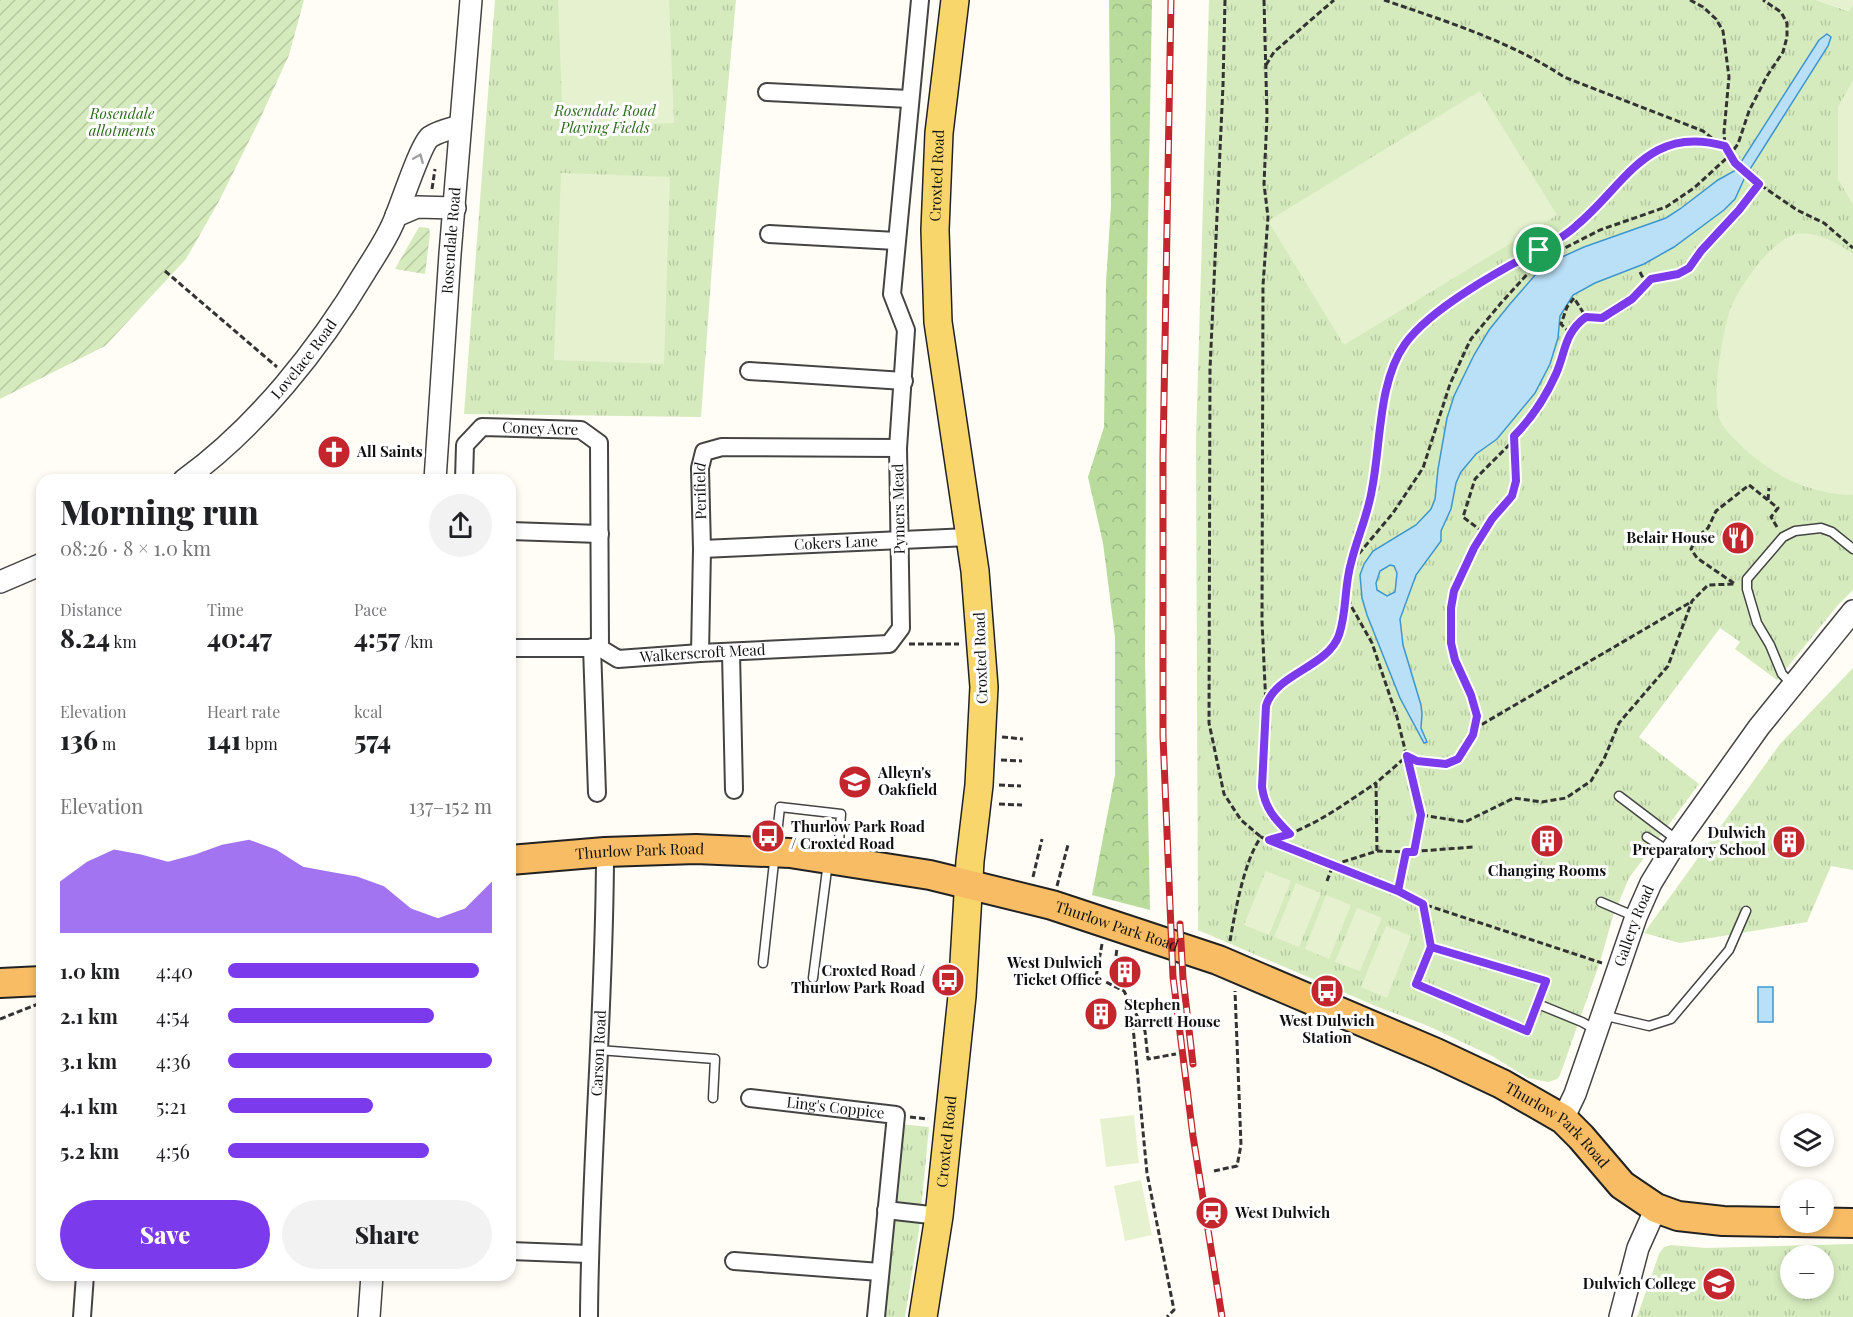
<!DOCTYPE html>
<meta charset="utf-8">
<style>
body{margin:0;font-family:"Playfair Display",serif;background:#f2f2f2;color:#202124;height:100vh;display:flex;flex-direction:column;font-size:22px;white-space:nowrap}
*{box-sizing:border-box;margin:0}
p{font-size:20px;color:#757577}
.icon{flex:none;width:33px;height:33px;fill:none;stroke:currentColor;stroke-width:2;stroke-linecap:round;stroke-linejoin:round}
.map{position:relative;flex:1;overflow:hidden}
.panel{position:absolute;left:36px;top:474px;width:480px;height:807px;display:flex;flex-direction:column;background:#fff;border-radius:18px;box-shadow:0 3px 9px #0003}
.panel>*{flex:none}
.buttons{position:absolute;left:1780px;top:1113px;display:grid;gap:12px}
.buttons a{display:grid;place-items:center;width:54px;height:54px;border-radius:50%;background:#fff;box-shadow:0 3px 9px #0003;font-size:30px}
.pin{position:absolute;display:grid;place-items:center;width:51px;height:51px;color:#fff;margin:-26px;border:3px solid #fff;border-radius:50%;box-shadow:0 2px 6px #0007}
.round{display:grid;place-items:center;flex:none;width:63px;height:63px;border-radius:32px;background:#f2f2f2}
.headline{display:flex;align-items:center;justify-content:space-between;height:102px;padding:0 24px}
h1{font-size:33px;font-weight:800;line-height:45px}
.metrics{display:grid;grid-template-columns:repeat(3,1fr);gap:9px;height:102px;padding:6px 24px}
.metrics div{display:grid;align-content:center}
.metrics b{font-size:26px;font-weight:800}
.metrics small{font-size:16px;font-weight:400}
.metrics p{font-size:16px}
.chart{height:168px;padding:12px 24px}
.chart p{display:flex;justify-content:space-between}
.chart svg{width:100%;height:108px;margin-top:6px;fill:#7c3aed;opacity:.7}
.cta{display:flex;gap:12px;margin-top:auto;padding:12px 24px}
.cta a{flex:1;height:69px;border-radius:36px;background:#7c3aed;color:#fff;font-size:24px;font-weight:800;line-height:69px;text-align:center}
.cta a+a{background:#f2f2f2;color:#202124}
ul{padding:0 24px;list-style:none;font-size:20px}
li{display:grid;grid-template-columns:96px 72px 1fr;align-items:center;height:45px}
li i{height:15px;border-radius:8px;background:#7c3aed}
.map>svg:first-child{display:block}
</style>
<div class="map">
<svg width="1853" height="1317" viewBox="0 0 1853 1317">
<defs>
<pattern id="forest-crowns" width="20" height="18" patternUnits="userSpaceOnUse" patternTransform="scale(1.5)"><rect width="20" height="18" fill="#b9dc9c"/><path d="M2 6a3 3 0 1 1 6 0M12 15a3 3 0 1 1 6 0" fill="none" stroke="#9ebc85"/></pattern>
<pattern id="park-tufts" width="24" height="20" patternUnits="userSpaceOnUse" patternTransform="scale(1.5)"><rect width="24" height="20" fill="#d5ebbd"/><path d="M3 7l-1-3M5 7V3M7 7l1-3M15 17l-1-3M17 17v-4M19 17l1-3" fill="none" stroke="#b6c8a1"/></pattern>
<pattern id="garden-furrows" width="10" height="10" patternUnits="userSpaceOnUse" patternTransform="scale(1.5)"><rect width="10" height="10" fill="#d5ebbd"/><path d="M-1 1l2-2M0 10L10 0M9 11l2-2" fill="none" stroke="#b6c8a1"/></pattern>
</defs>
<rect width="100%" height="100%" fill="#fffdf5"/>
<path fill="url(#forest-crowns)" d="M1109 0H1152L1147 286 1145 658 1150 910 1092 895 1115 775V637L1103 543 1088 477 1104 427 1106 283 1111 205Z"/>
<g fill="url(#park-tufts)" fill-rule="evenodd">
<path d="M495 0H736L715 226 701 417 464 414Z"/>
<path d="M1209 0H1816L1848 11 1853 5V590L1838 605 1777 680 1735 649 1740 642 1720 628 1639 737 1699 784 1629 878 1613 916 1600 962 1560 1075 1557 1079 1548 1082 1528 1078 1492 1056 1426 1025 1378 1007 1198 930 1196 440Z"/>
<path d="M1853 668V870L1831 866 1807 922 1680 943 1644 933 1780 744Z"/>
<path d="M900 1124 929 1127 919 1230 905 1317H881Z"/>
<path d="M1853 1244V1317H1637L1659 1254 1664 1247 1671 1245 1706 1248ZM1791 1256H1824V1288H1791Z"/>
</g>
<g fill="url(#garden-furrows)">
<path d="M0 0H304L289 55 259 121 219 201 186 259 105 346 0 399Z"/>
<path d="M419 227 429 228 430 234 425 274 395 269Z"/>
</g>
<g fill="#e6f2cf">
<path d="M558 0H669L674 123 563 127Z"/>
<path d="M1816 0H1853V5L1849 11Z"/>
<path d="M1853 80V205L1838 179V107Z"/>
<path d="M1480 91 1557 215 1344 345 1268 221Z"/>
<path d="M561 173 670 177 664 364 554 360Z"/>
<path d="M1796 234C1817 231 1836 242 1853 254V495C1830 495 1803 488 1782 476 1765 467 1726 437 1719 418 1712 394 1722 337 1729 313 1737 289 1770 241 1796 234Z"/>
<path d="M1266 871 1291 881 1269 935 1244 925Z"/>
<path d="M1296 883 1321 893 1299 947 1274 937Z"/>
<path d="M1326 895 1351 905 1329 959 1305 949Z"/>
<path d="M1357 908 1382 918 1360 971 1335 962Z"/>
<path d="M1386 926 1411 936 1387 998 1361 987Z"/>
<path d="M1134 1115 1139 1163 1106 1167 1100 1119Z"/>
<path d="M1141 1180 1152 1235 1125 1241 1114 1186Z"/>
</g>
<g fill="#b9e0f7" stroke="#3f96cf" stroke-width="1.5" fill-rule="evenodd">
<path d="M1827 34 1831 37 1828 46 1745 177 1735 199 1724 210 1674 247 1644 264 1595 283 1573 295 1560 316 1558 338 1550 364 1535 393 1497 439 1476 454 1461 472 1456 483 1451 509 1441 531V541L1416 575 1400 619 1403 645 1421 705 1422 714 1421 728 1427 742 1424 743 1400 698 1367 615 1362 598 1360 575 1364 564 1373 551 1416 525 1431 509 1435 499 1438 469 1447 418 1454 396 1474 355 1489 330 1510 304 1536 274 1551 262 1584 247 1666 218 1680 209 1718 180 1736 170 1819 40ZM1390 565 1394 566 1397 573 1395 592 1387 596 1377 590 1376 583 1380 571Z"/>
<rect x="1758" y="987" width="15" height="35"/>
</g>
<g fill="none" stroke-linecap="round" stroke-linejoin="round">
<defs>
<g id="service">
<path d="M1792 684 1782 674 1770 645 1757 623 1747 589V579L1783 537 1795 531 1821 528 1832 532 1853 549"/>
<path d="M1619 796 1677 840"/>
<path d="M1647 837 1670 852"/>
<path d="M1601 902 1636 917"/>
<path d="M1431 947 1546 981 1527 1031 1416 984Z"/>
<path d="M763 963 780 807 841 814 838 856"/>
<path d="M813 978 828 862"/>
<path d="M1538 1004 1582 1022 1596 1030"/>
<path d="M1602 1015 1649 1026 1671 1019 1729 950 1746 911"/>
<path d="M599 1050 715 1059 713 1098"/>
</g>
<g id="minor">
<path d="M767 92 909 99"/>
<path d="M769 234 896 241"/>
<path d="M749 371 904 381"/>
<path id="s1" d="M464 480 465 445 482 427 581 430 599 443 600 648"/>
<path d="M510 531 600 534"/>
<path id="s2" d="M702 549 969 537"/>
<path d="M592 647 597 793"/>
<path id="s3" d="M510 648H600L618 659 700 653 889 644 901 628 898 448 906 330 892 294 920 0"/>
<path id="s4" d="M700 653 702 549 700 468 704 452 722 447 898 448"/>
<path d="M731 653 734 790"/>
<path id="s5" d="M750 1098 896 1115 876 1317"/>
<path d="M886 1210 939 1216"/>
<path d="M510 1251 589 1254"/>
<path d="M734 1261 880 1272"/>
<path d="M82 1317 85 1275"/>
<path id="s6" d="M589 1317C590 1162 605 1007 605 852"/>
</g>
<g id="tertiary">
<path d="M396 216 417 207 455 208"/>
<path id="s7" d="M184 480C257 427 319 349 365 272 376 254 389 236 396 216 402 202 421 144 430 137 439 131 450 129 460 126"/>
<path id="s8" d="M435 480 450 254 471 0"/>
<path d="M0 582 42 564"/>
<path id="s9" d="M1563 1119 1575 1094 1636 917 1651 883 1670 852 1759 727 1853 611"/>
<path d="M369 1317 372 1275"/>
<path d="M1620 1317 1638 1248 1656 1208"/>
</g>
<g id="primary">
<path id="s10" d="M923 1317 939 1216 962 996 970 861 979 785 984 687 975 571 938 322 935 230 939 133 955 0"/>
</g>
<g id="trunk">
<path id="s11" d="M510 860 605 852 696 849 790 853 930 875 1052 905 1218 960 1436 1053 1502 1084 1563 1119 1581 1137 1622 1185 1656 1208 1678 1216 1723 1221 1853 1223"/>
<path d="M0 983 42 981"/>
</g>
</defs>
<use href="#service" stroke="#444" stroke-width="11"/>
<use href="#minor" stroke="#444" stroke-width="20"/>
<use href="#tertiary" stroke="#444" stroke-width="24"/>
<use href="#primary" stroke="#222" stroke-width="30"/>
<use href="#trunk" stroke="#222" stroke-width="32"/>
<g stroke="#333" stroke-width="3" stroke-dasharray="6 3" stroke-linecap="butt">
<path d="M1225 0 1223 85 1210 369 1209 723 1224 794 1241 820 1261 837"/>
<path d="M1264 0 1267 116 1264 184 1268 217 1263 285 1262 621 1266 706 1262 787C1265 809 1275 819 1290 834"/>
<path d="M1384 0C1445 21 1510 41 1564 77L1703 131 1718 143"/>
<path d="M1690 0 1703 7 1716 19 1723 31 1729 77 1724 132 1725 146 1729 156 1759 184 1797 210 1824 223 1853 248"/>
<path d="M1266 65 1274 52 1334 0"/>
<path d="M432 189 435 169"/>
<path d="M165 271 277 367"/>
<path d="M1640 272 1646 284"/>
<path d="M1570 333 1561 324 1567 307 1574 298 1586 317"/>
<path d="M1768 500 1769 488"/>
<path d="M1483 532 1463 517 1475 479 1513 441"/>
<path d="M1352 558C1374 501 1378 440 1389 380 1395 361 1403 343 1417 329 1427 319 1439 312 1450 304 1473 289 1496 273 1520 260 1539 249 1558 241 1575 227 1607 202 1628 161 1667 145 1686 137 1705 140 1725 146"/>
<path d="M909 644H959"/>
<path d="M1266 704C1274 678 1320 666 1337 639 1346 626 1345 604 1347 589"/>
<path d="M1474 729 1691 602"/>
<path d="M1002 737 1023 739"/>
<path d="M1407 756 1417 761 1446 764 1458 759 1473 735 1477 716 1471 695 1455 660 1451 643V608L1454 591 1475 548 1492 519 1512 496 1516 481 1514 436C1532 418 1546 396 1556 374 1566 351 1564 333 1586 317L1602 318 1632 299 1651 279 1678 274 1689 268 1701 251 1739 210 1759 184"/>
<path d="M1001 760 1022 761"/>
<path d="M999 785 1021 786"/>
<path d="M999 804 1022 805"/>
<path d="M1422 815 1465 822 1514 798 1542 802 1566 798 1591 781 1604 759 1619 723 1668 666 1692 601 1708 585 1735 584 1697 558 1691 549 1697 537 1708 528 1716 511 1749 485 1778 508 1771 517 1777 527"/>
<path d="M1271 839C1309 831 1344 804 1376 783"/>
<path d="M1377 851 1376 783 1407 756"/>
<path d="M1414 852 1421 815 1397 717 1372 643 1350 604 1347 583 1351 563 1393 513 1423 468 1450 384 1466 349 1471 339 1501 303 1531 270 1557 252 1600 230 1666 207 1694 188 1729 156 1738 144 1749 111 1767 76 1783 52 1787 37V23L1781 12 1763 0"/>
<path d="M1033 877 1042 839"/>
<path d="M1327 881 1333 865 1377 851 1406 852 1473 847"/>
<path d="M1057 886 1068 845"/>
<path d="M1398 891 1406 852"/>
<path d="M1423 904 1429 937"/>
<path d="M1230 941C1235 912 1244 861 1261 837L1398 891 1423 904 1602 963"/>
<path d="M1102 944 1096 977 1124 991 1145 1031 1148 1059 1176 1054"/>
<path d="M1116 956 1117 948"/>
<path d="M1131 1006 1147 1173 1174 1310 1167 1317"/>
<path d="M0 1019 38 1004"/>
<path d="M910 1117 928 1119"/>
<path d="M1214 1171 1237 1166 1241 1145 1235 991"/>
</g>
<use href="#service" stroke="#fff" stroke-width="8"/>
<use href="#minor" stroke="#fff" stroke-width="16"/>
<use href="#tertiary" stroke="#fff" stroke-width="21"/>
<use href="#primary" stroke="#f9d66b" stroke-width="27"/>
<use href="#trunk" stroke="#f7bc64" stroke-width="28"/>
<defs>
<g id="rail">
<path d="M1171 0 1163 457V736L1173 977 1193 1136 1222 1317"/>
<path d="M1180 924 1183 978 1193 1064"/>
</g>
</defs>
<use href="#rail" stroke="#c4262e" stroke-width="7"/>
<use href="#rail" stroke="#fff" stroke-width="4.5" stroke-dasharray="14" stroke-linecap="butt"/>
</g>
<defs><path id="oneway-chevron" d="M-2-3.5L2.5 0L-2 3.5" fill="none" stroke-width="1.6" stroke-linecap="round" stroke-linejoin="round" transform="scale(1.5)"/></defs>
<use stroke="#a0a0a0" href="#oneway-chevron" transform="translate(419 158) rotate(-67)"/>
<g fill="none" stroke-linecap="round" stroke-linejoin="round">
<defs>
<path id="route" d="M1539 250C1500 270 1430 309 1405 344 1378 382 1381 444 1372 489 1368 515 1357 538 1351 563 1344 587 1347 612 1339 635 1328 667 1275 674 1266 706L1262 787C1265 809 1275 819 1290 834L1269 840 1398 891 1423 904 1431 947 1546 981 1527 1031 1416 984 1431 947 1423 904 1398 891 1406 852H1414L1421 815 1407 756 1417 761 1446 764 1458 759 1473 735 1477 716 1471 695 1455 660 1451 643V608L1454 591 1474 548 1492 519 1512 496 1516 481 1514 436C1532 418 1546 396 1556 374 1566 351 1564 333 1586 317L1602 318 1632 299 1651 279 1678 274 1689 268 1701 251 1739 210 1759 184 1735 163 1725 146C1648 124 1626 184 1577 225 1566 236 1552 243 1539 250"/>
</defs>
<use href="#route" stroke="#fff" stroke-width="12"/>
<use href="#route" stroke="#7c3aed" stroke-width="8"/>
</g>
<defs>
<symbol id="church-disc" viewBox="-11 -11 22 22"><circle r="9.5" fill="#c4262e" stroke="#fff"/><path d="M-1.2-6h2.4v3.5h3.3v2.4h-3.3V6h-2.4V-.1h-3.3v-2.4h3.3Z" fill="#fff"/></symbol>
<symbol id="restaurant-disc" viewBox="-11 -11 22 22"><circle r="9.5" fill="#c4262e" stroke="#fff"/><path d="M-5-6h1v4h1v-4h1v4h1v-4h1v5L-1.5 .5V6h-2V.5L-5-1ZM5-6V6H3V1.5H1.5Q1.5-4 5-6Z" fill="#fff"/></symbol>
<symbol id="school-disc" viewBox="-11 -11 22 22"><circle r="9.5" fill="#c4262e" stroke="#fff"/><path d="M0-5L7-2L0 1L-7-2ZM-4 1L0 2.5L4 1V4Q0 6-4 4Z" fill="#fff"/></symbol>
<symbol id="bus-disc" viewBox="-11 -11 22 22"><circle r="9.5" fill="#c4262e" stroke="#fff"/><path d="M-5-6H5V4H4V6H2V4H-2V6H-4V4H-5ZM-3.5-4V0h7V-4ZM-3.5 1.2v1.5H-2V1.2ZM2 1.2v1.5H3.5V1.2Z" fill="#fff"/></symbol>
<symbol id="building-disc" viewBox="-11 -11 22 22"><circle r="9.5" fill="#c4262e" stroke="#fff"/><path d="M-4-6H4V6H1V3H-1V6H-4ZM-2.5-4.3h1.7v1.8h-1.7ZM.8-4.3h1.7v1.8H.8ZM-2.5-1h1.7V.8h-1.7ZM.8-1h1.7V.8H.8Z" fill="#fff"/></symbol>
<symbol id="station-disc" viewBox="-11 -11 22 22"><circle r="9.5" fill="#c4262e" stroke="#fff"/><path d="M-3-6H3Q5-6 5-4V2Q5 4 3 4L4.5 6H3L1.5 4h-3L-3 6H-4.5L-3 4Q-5 4-5 2V-4Q-5-6-3-6ZM-3.5-4v3h7v-3ZM-3.5 1v1.5H-2V1ZM2 1v1.5H3.5V1Z" fill="#fff"/></symbol>
</defs>
<g fill-rule="evenodd">
<use href="#church-disc" x="315" y="433" width="38" height="38"/>
<use href="#restaurant-disc" x="1719" y="519" width="38" height="38"/>
<use href="#school-disc" x="836" y="763" width="38" height="38"/>
<use href="#bus-disc" x="749" y="817" width="38" height="38"/>
<use href="#building-disc" x="1528" y="822" width="38" height="38"/>
<use href="#building-disc" x="1770" y="823" width="38" height="38"/>
<use href="#building-disc" x="1106" y="953" width="38" height="38"/>
<use href="#bus-disc" x="929" y="961" width="38" height="38"/>
<use href="#bus-disc" x="1308" y="972" width="38" height="38"/>
<use href="#building-disc" x="1082" y="995" width="38" height="38"/>
<use href="#station-disc" x="1193" y="1194" width="38" height="38"/>
<use href="#school-disc" x="1700" y="1265" width="38" height="38"/>
</g>
<g text-anchor="middle" stroke-width="6" stroke-linejoin="round" paint-order="stroke">
<g font-size="15" font-style="italic" fill="#2f6b1f" stroke="#fff">
<text x="605" y="116">Rosendale Road<tspan x="605" dy="17">Playing Fields</tspan></text>
<text x="122" y="119">Rosendale<tspan x="122" dy="17">allotments</tspan></text>
</g>
<g font-size="15" fill="#111" stroke="#fff">
<text dy="5" stroke="none"><textPath href="#s10" startOffset="1148">Croxted Road</textPath></text>
<text dy="5" stroke="none"><textPath href="#s8" startOffset="240">Rosendale Road</textPath></text>
<text dy="5" stroke="none"><textPath href="#s7" startOffset="171">Lovelace Road</textPath></text>
<text dy="5" stroke="none"><textPath href="#s1" startOffset="118">Coney Acre</textPath></text>
<text dy="5" stroke="none"><textPath href="#s4" startOffset="162">Perifield</textPath></text>
<text transform="translate(899 509) rotate(-91)" y="5">Pymers Mead</text>
<text dy="5" stroke="none"><textPath href="#s2" startOffset="134">Cokers Lane</textPath></text>
<text dy="5" stroke="none"><textPath href="#s3" startOffset="196">Walkerscroft Mead</textPath></text>
<text transform="translate(981 658) rotate(-92)" y="5">Croxted Road</text>
<text dy="5" stroke="none"><textPath href="#s11" startOffset="130">Thurlow Park Road</textPath></text>
<text dy="5" stroke="none"><textPath href="#s11" startOffset="616">Thurlow Park Road</textPath></text>
<text dy="5" stroke="none"><textPath href="#s9" startOffset="206">Gallery Road</textPath></text>
<text dy="5" stroke="none"><textPath href="#s6" startOffset="264">Carson Road</textPath></text>
<text dy="5" stroke="none"><textPath href="#s5" startOffset="86">Ling's Coppice</textPath></text>
<text dy="5" stroke="none"><textPath href="#s11" startOffset="1102">Thurlow Park Road</textPath></text>
<text dy="5" stroke="none"><textPath href="#s10" startOffset="177">Croxted Road</textPath></text>
</g>
<g font-size="15" font-weight="bold" fill="#111" stroke="#fff" text-anchor="start">
<text x="357" y="457">All Saints</text>
<text x="1715" y="543" text-anchor="end">Belair House</text>
<text x="878" y="778">Alleyn's<tspan x="878" dy="17">Oakfield</tspan></text>
<text x="791" y="832">Thurlow Park Road<tspan x="791" dy="17">/ Croxted Road</tspan></text>
<text x="1766" y="838" text-anchor="end">Dulwich<tspan x="1766" dy="17">Preparatory School</tspan></text>
<text x="1547" y="876" text-anchor="middle">Changing Rooms</text>
<text x="1102" y="968" text-anchor="end">West Dulwich<tspan x="1102" dy="17">Ticket Office</tspan></text>
<text x="925" y="976" text-anchor="end">Croxted Road /<tspan x="925" dy="17">Thurlow Park Road</tspan></text>
<text x="1124" y="1010">Stephen<tspan x="1124" dy="17">Barrett House</tspan></text>
<text x="1327" y="1026" text-anchor="middle">West Dulwich<tspan x="1327" dy="17">Station</tspan></text>
<text x="1235" y="1218">West Dulwich</text>
<text x="1696" y="1289" text-anchor="end">Dulwich College</text>
</g>
</g>
</svg>
<div class="buttons">
<a><svg class="icon" aria-label="layers" viewBox="0 0 24 24"><path d="M12 4l9 5-9 5-9-5zM3 14l9 5 9-5"/></svg></a>
<a>+</a>
<a>−</a>
</div>
<div class="pin" style="left:1539px;top:250px;background:#1e9e55"><svg class="icon" aria-label="arrive" viewBox="0 0 24 24"><path d="M6 21V4h12l-3 4 3 4H6"/></svg></div>
<section class="panel">
<div class="headline"><div><h1>Morning run</h1><p>08:26 · 8 × 1.0 km</p></div><a class="round"><svg class="icon" aria-label="share" viewBox="0 0 24 24"><path d="M12 15V3M7 8l5-5 5 5M5 13v7h14v-7"/></svg></a></div>
<div class="metrics">
<div><p>Distance</p><b>8.24<small> km</small></b></div>
<div><p>Time</p><b>40:47</b></div>
<div><p>Pace</p><b>4:57<small> /km</small></b></div>
</div>
<div class="metrics">
<div><p>Elevation</p><b>136<small> m</small></b></div>
<div><p>Heart rate</p><b>141<small> bpm</small></b></div>
<div><p>kcal</p><b>574</b></div>
</div>
<div class="chart"><p><span>Elevation</span>137–152 m</p>
<svg viewBox="0 0 160 44" preserveAspectRatio="none"><path d="M0 44V23L10 15L20 10L30 12L40 15L50 12L60 8L70 6L80 10L90 17L100 19L110 21L120 25L130 34L140 38L150 34L160 23V44z"/></svg>
</div>
<ul>
<li><b>1.0 km</b>4:40<i style="width:95%"></i></li>
<li><b>2.1 km</b>4:54<i style="width:78%"></i></li>
<li><b>3.1 km</b>4:36<i style="width:100%"></i></li>
<li><b>4.1 km</b>5:21<i style="width:55%"></i></li>
<li><b>5.2 km</b>4:56<i style="width:76%"></i></li>
</ul>
<div class="cta"><a>Save</a><a>Share</a></div>
</section>
</div>
